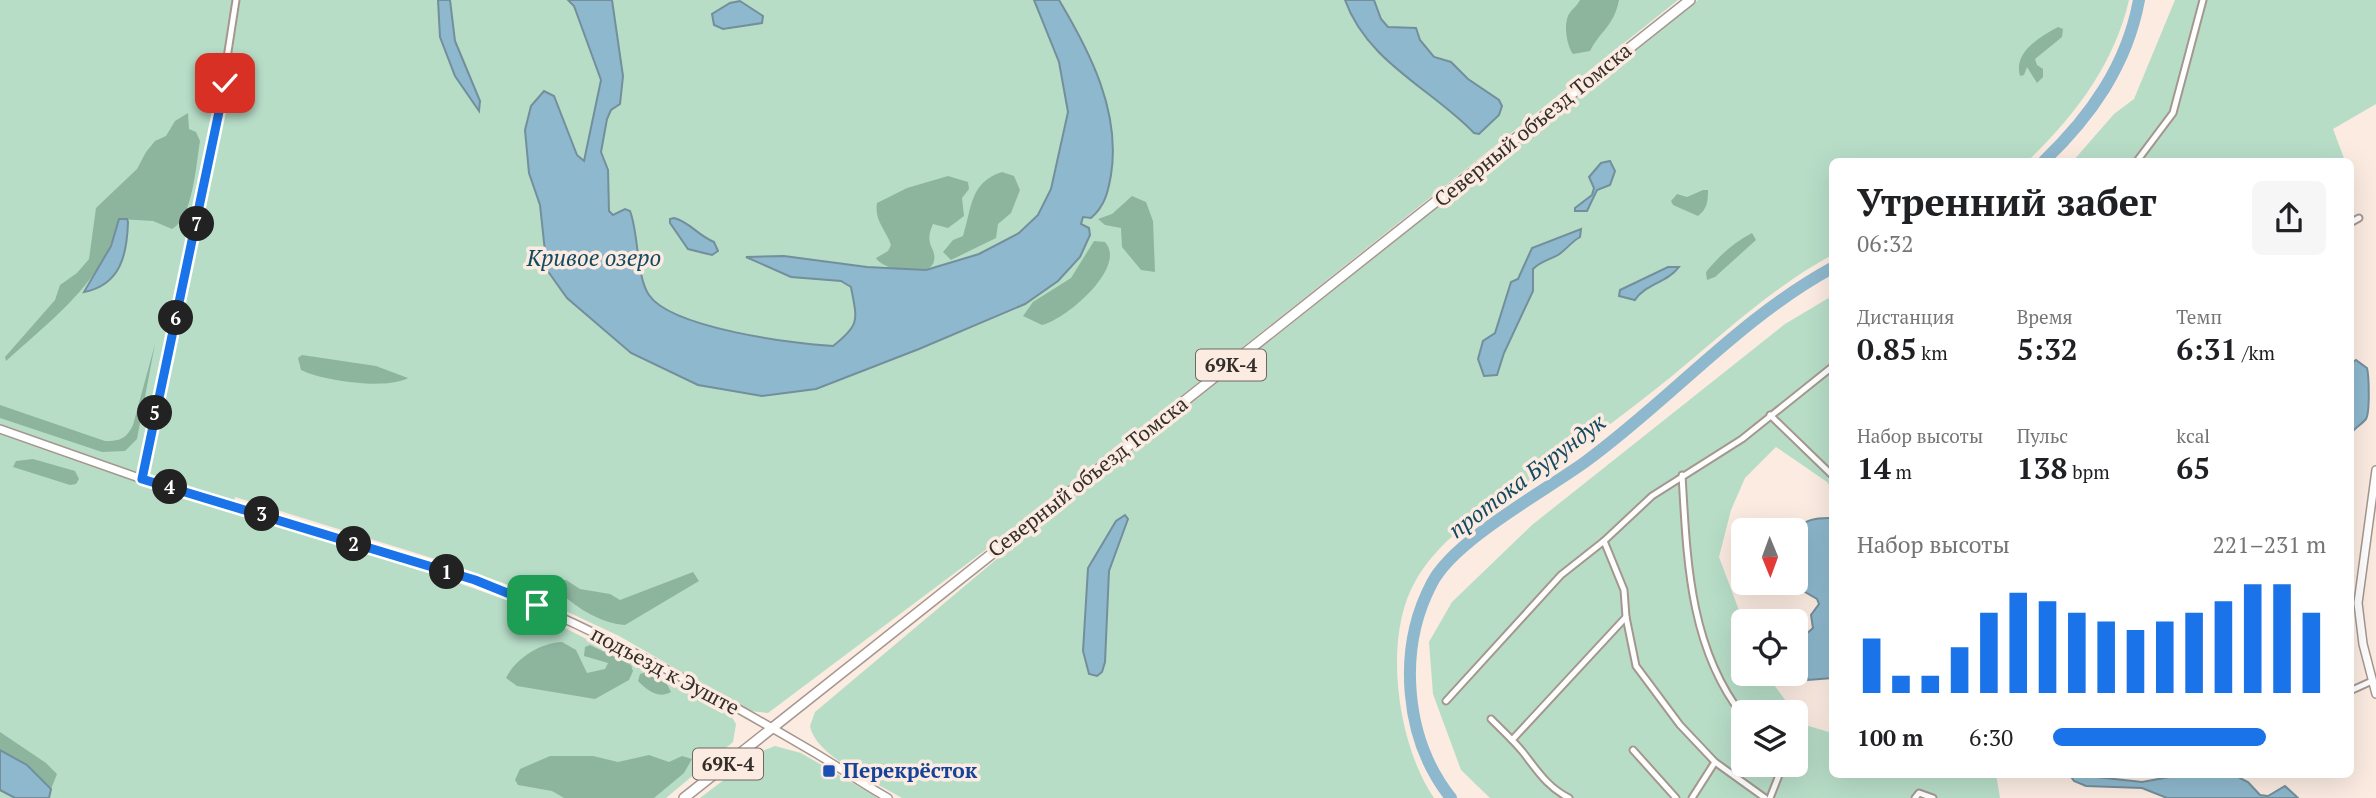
<!DOCTYPE html>
<html lang="ru">
<meta charset="utf-8">
<style>
body{margin:0;font-family:"PT Serif",serif;background:#f6f6f6;color:#202124;height:100vh;display:flex;flex-direction:column;font-size:26px;white-space:nowrap}
*{box-sizing:border-box;margin:0}
p{font-size:23px;color:#757577}
.icon{flex:none;width:38px;height:38px;fill:none;stroke:currentColor;stroke-width:2;stroke-linecap:round;stroke-linejoin:round}
.map{position:relative;flex:1;overflow:hidden}
.sheet{position:absolute;left:1829px;top:158px;width:525px;height:620px;display:flex;flex-direction:column;background:#fff;border-radius:10px;box-shadow:0 7px 28px #0002}
.sheet>*{flex:none}
.needle{width:46px;rotate:179deg}
.buttons{position:absolute;left:1731px;top:518px;display:grid;gap:14px}
.buttons a{display:grid;place-items:center;width:77px;height:77px;border-radius:10px;background:#fff;box-shadow:0 7px 28px #0002;font-size:35px}
.pin{position:absolute;display:grid;place-items:center;width:60px;height:60px;color:#fff;margin:-30px;border-radius:14px;box-shadow:0 4px 10px #0006}
.km{position:absolute;width:35px;height:35px;margin:-18px;border-radius:50%;background:#222;color:#fff;font-size:19px;line-height:35px;text-align:center}
.round{display:grid;place-items:center;flex:none;width:74px;height:74px;border-radius:10px;background:#f6f6f6}
.summary{display:flex;align-items:center;justify-content:space-between;height:119px;padding:0 28px}
h1{font-size:38px;font-weight:700;line-height:52px}
.stats{display:grid;grid-template-columns:repeat(3,1fr);gap:10px;height:119px;padding:7px 28px}
.stats div{display:grid;align-content:center}
.stats b{font-size:30px;font-weight:700}
.stats small{font-size:19px;font-weight:400}
.stats p{font-size:19px}
.chart{height:196px;padding:14px 28px}
.chart p{display:flex;justify-content:space-between}
.chart svg{width:100%;height:126px;margin-top:7px;stroke:#1a73e8;stroke-width:6}
ul{padding:0 28px;list-style:none;font-size:23px}
li{display:grid;grid-template-columns:112px 84px 1fr;align-items:center;height:52px}
li i{height:18px;border-radius:9px;background:#1a73e8}
.map>svg:first-child{display:block}
</style>
<div class="map">
<svg width="2376" height="798" viewBox="0 0 2376 798">
<rect width="100%" height="100%" fill="#fbebe1"/>
<g fill="#b7ddc7">
<path d="M0 0H1678L1032 515 768 713 750 711 619 636 517 588 445 562 235 497 233 509 228 511 427 572 518 604 729 712 736 724 733 742 666 798H0Z"/>
<path d="M1698 0H2129C2114 65 2075 115 2028 161H1832V255C1773 287 1724 333 1672 376 1640 402 1607 426 1575 451 1522 491 1450 521 1416 580 1382 637 1397 744 1434 798H902C877 783 815 756 810 726L815 712 1017 542Z"/>
<path d="M2175 0H2376V104L2333 129 2345 161H2073L2114 114 2134 99Z"/>
<path d="M1832 296V489L1827 482 1776 447 1745 478 1731 510 1719 557 1743 621V674H1766L1794 712H1743V765H1796V715L1802 724 1832 733V774H1996L2000 798H1490L1461 770 1433 694 1429 642 1452 602 1532 525 1785 324Z"/>
<path d="M775 746 801 753 878 798H700L762 751Z"/>
</g>
<g fill="#8db59e">
<path d="M1580 0H1619C1614 26 1601 30 1590 51L1573 54C1567 46 1563 24 1569 14 1572 9 1577 6 1580 0Z"/>
<path d="M2058 27 2063 29 2062 37 2035 59 2037 65 2043 69V77L2037 83 2027 67 2024 75 2020 76C2013 52 2040 37 2058 27Z"/>
<path d="M188 113 189 129 196 132 200 141C196 164 193 218 172 229L153 221 119 219C105 281 51 320 6 361L5 357 55 300 60 285 77 273 89 259 96 208 137 169 146 152 155 141 166 136 175 121Z"/>
<path d="M1002 172 1014 176 1020 190 1011 213 998 224 996 238 951 260 943 252 953 240 963 236C972 207 970 182 1002 172Z"/>
<path d="M948 176 968 182 969 189 962 198 964 216 948 228 933 224C923 246 937 247 934 261 931 279 883 271 876 258L888 251 891 245C886 230 874 221 877 203L907 188Z"/>
<path d="M1703 190H1708C1708 202 1707 209 1698 216L1673 205 1671 201 1677 194 1687 197Z"/>
<path d="M1132 196 1146 202 1153 221 1155 272 1141 270 1122 247 1121 228 1105 225 1098 219 1112 214Z"/>
<path d="M1752 233 1756 240 1715 277 1707 280 1706 272C1719 256 1733 243 1752 233Z"/>
<path d="M1094 241 1105 242C1128 267 1065 320 1042 325L1023 316 1033 302 1071 278Z"/>
<path d="M155 344 137 439 125 451 102 452 0 418V405L105 441C120 441 126 439 133 425Z"/>
<path d="M302 355 376 366 408 378C387 390 323 381 301 370L298 358Z"/>
<path d="M33 459 75 471 79 479 76 484 70 485 13 467 16 461Z"/>
<path d="M693 572 699 581 625 625C601 623 578 609 561 593L559 580H566L580 589 610 594 620 600Z"/>
<path d="M562 642 576 650 587 673 605 669 608 663 584 656 585 647 590 645 631 665 633 671 629 680 595 699 517 686 506 678C516 658 540 643 562 642Z"/>
<path d="M644 673 667 684 671 692C658 699 648 691 638 681L640 674Z"/>
<path d="M0 732 46 763 57 774 51 789 27 765 0 750Z"/>
<path d="M649 755 669 762 682 756 692 759 684 773 654 798H564L552 791 518 785 515 780 520 769 550 756H593L618 762Z"/>
</g>
<g fill="#8eb8cd" stroke="#738f9c" stroke-width="2">
<path d="M438 0H450L455 41 480 101 479 111 455 76 440 37Z"/>
<path d="M568 0H612L623 76 620 104 611 110 607 119 601 152 608 170 609 211 613 215 625 209 630 211C639 234 636 276 649 295 671 328 794 344 833 346 861 324 857 320 851 287L841 281 791 277 746 257 784 256 867 267 926 270 979 254 1019 233 1038 215 1051 189 1068 112 1059 62 1034 0H1059C1090 52 1121 112 1111 175 1108 192 1105 206 1091 218L1083 217 1081 224 1089 228 1090 235 1080 257 1058 281 1025 304 919 349 816 389 762 396 698 385 631 353 567 298 547 270 540 205 529 173 525 130 531 106 544 91 554 96 577 155 584 161 601 80 574 6Z"/>
<path d="M1345 0H1374L1381 19 1388 27 1416 28 1420 40 1434 57 1451 62 1468 79 1499 100 1502 106 1499 115 1479 134 1474 133C1432 89 1367 62 1345 0Z"/>
<path d="M740 1 763 16 762 23 723 29 714 25 712 14 730 3Z"/>
<path d="M1610 161 1615 171 1610 185 1597 190 1587 211H1575V208L1592 195 1594 188 1589 177 1601 163Z"/>
<path d="M674 218C690 222 697 235 714 242L718 251 712 255 688 249 670 223V219Z"/>
<path d="M119 219H127L128 222C127 254 121 285 84 292L111 246Z"/>
<path d="M1581 229 1580 237C1571 242 1567 249 1558 255 1549 260 1541 261 1533 269V291L1504 353 1497 375 1484 376 1478 359 1483 341 1495 333 1511 282 1518 279 1532 248Z"/>
<path d="M1668 267H1679C1667 283 1645 284 1635 300L1619 296 1620 290Z"/>
<path d="M2356 360 2367 368C2369 376 2370 412 2366 419 2361 425 2354 428 2350 435V364Z"/>
<path d="M1125 515 1128 519 1109 571 1105 662 1102 672 1097 676 1089 674 1083 651 1088 568 1116 521Z"/>
<path d="M1832 518V678L1808 680 1797 642 1813 628 1811 615 1819 604 1817 599 1798 588 1797 580 1805 567 1796 559C1795 528 1797 517 1832 518Z"/>
<path d="M0 750 27 765 51 789 49 798H15L0 790Z"/>
<path d="M2069 774 2142 782 2186 774 2236 776 2248 782 2260 795 2268 796 2285 786 2298 798H2167L2142 788 2086 786 2074 781Z"/>
</g>
<g fill="none" stroke-linecap="round" stroke-linejoin="round">
<g stroke="#8eb8cd" stroke-width="12">
<path d="M2044 161C2091 116 2127 65 2139 0"/>
<path d="M1451 798C1404 739 1397 649 1432 583 1454 540 1545 491 1585 462 1669 401 1740 318 1832 268"/>
</g>
<defs>
<g id="minor">
<path d="M2137 161 2173 113 2203 0"/>
<path d="M2350 223 2359 218"/>
<path d="M1770 415 1832 475"/>
<path d="M1682 475C1687 559 1689 647 1743 716"/>
<path d="M142 479 216 129 236 0"/>
<path d="M1604 541 1624 590 1626 617 1636 666 1680 725 1715 762 1765 798"/>
<path d="M2350 691 2372 681"/>
<path d="M1446 701 1561 575 1604 541 1652 496 1742 439 1832 367"/>
<path d="M1491 719C1502 730 1513 740 1522 751 1537 770 1547 787 1569 798"/>
<path d="M1512 740 1626 617"/>
<path d="M1633 750 1676 798"/>
<path d="M1692 798 1715 762"/>
<path d="M1770 798 1783 765"/>
<path d="M1915 798 1919 793 1933 798"/>
</g>
<g id="tertiary">
<path d="M0 429 142 479 475 581C592 626 702 687 810 750 836 765 861 783 888 798"/>
<path d="M2376 470 2358 603 2363 644 2376 694"/>
</g>
<path id="primary" d="M684 798 1690 0"/>
</defs>
<use href="#minor" stroke="#a5978e" stroke-width="9"/>
<use href="#tertiary" stroke="#a5978e" stroke-width="10"/>
<use href="#primary" stroke="#a5978e" stroke-width="12"/>
<use href="#minor" stroke="#fff" stroke-width="5"/>
<use href="#tertiary" stroke="#fff" stroke-width="7"/>
<use href="#primary" stroke="#fff" stroke-width="9"/>
</g>
<g fill="none" stroke-linecap="round" stroke-linejoin="round">
<defs>
<path id="route" d="M225 83 142 479 475 580 537 605"/>
</defs>
<use href="#route" stroke="#fff" stroke-width="14"/>
<use href="#route" stroke="#1a73e8" stroke-width="9"/>
</g>
<rect fill="#1a4fb4" stroke="#fbebe1" stroke-width="2.5" x="822" y="764" width="14" height="14" rx="3.5"/>
<g text-anchor="middle" stroke-width="7" stroke-linejoin="round" paint-order="stroke">
<g fill="#fbebe1" stroke="#706762" stroke-width="2">
<rect x="1196" y="349.5" width="70" height="31" rx="5"/>
<rect x="693" y="748.5" width="70" height="31" rx="5"/>
</g>
<g font-size="19" font-weight="bold" fill="#342e2b">
<text x="1231" y="372">69К-4</text>
<text x="728" y="771">69К-4</text>
</g>
<g font-size="21" fill="#342e2b" stroke="#fbebe1">
<text transform="translate(1533 125) rotate(-39)" y="7">Северный объезд Томска</text>
<text transform="translate(1088 477) rotate(-38)" y="7">Северный объезд Томска</text>
<text transform="translate(665 671) rotate(28)" y="7">подъезд к Эуште</text>
</g>
<g font-size="21" font-weight="bold" fill="#164399" stroke="#fbebe1" text-anchor="start">
<text x="843" y="778">Перекрёсток</text>
</g>
<g font-size="23" font-style="italic" fill="#134a61" stroke="#fbebe1">
<text x="594" y="266">Кривое озеро</text>
<text transform="translate(1527 476) rotate(-37)" y="8">протока Бурундук</text>
</g>
</g>
</svg>
<div class="buttons">
<a><svg class="needle" viewBox="-14 -14 28 28"><path d="M0-13l5 13h-10z" fill="#e53935"/><path d="M0 13l5-13h-10z" fill="#757577"/></svg></a>
<a><svg class="icon" aria-label="locate" viewBox="0 0 24 24"><circle cx="12" cy="12" r="6"/><path d="M12 2v4M12 18v4M2 12h4M18 12h4"/></svg></a>
<a><svg class="icon" aria-label="layers" viewBox="0 0 24 24"><path d="M12 4l9 5-9 5-9-5zM3 14l9 5 9-5"/></svg></a>
</div>
<div class="pin" style="left:537px;top:605px;background:#1e9e55"><svg class="icon" aria-label="arrive" viewBox="0 0 24 24"><path d="M6 21V4h12l-3 4 3 4H6"/></svg></div>
<div class="pin" style="left:225px;top:83px;background:#d93025"><svg class="icon" aria-label="check" viewBox="0 0 24 24"><path d="M5 12l5 5 9-10"/></svg></div>
<b class="km" style="left:447px;top:572px">1</b>
<b class="km" style="left:354px;top:544px">2</b>
<b class="km" style="left:262px;top:514px">3</b>
<b class="km" style="left:170px;top:487px">4</b>
<b class="km" style="left:155px;top:413px">5</b>
<b class="km" style="left:176px;top:318px">6</b>
<b class="km" style="left:197px;top:224px">7</b>
<section class="sheet">
<div class="summary"><div><h1>Утренний забег</h1><p>06:32</p></div><a class="round"><svg class="icon" aria-label="share" viewBox="0 0 24 24"><path d="M12 15V3M7 8l5-5 5 5M5 13v7h14v-7"/></svg></a></div>
<div class="stats">
<div><p>Дистанция</p><b>0.85<small> km</small></b></div>
<div><p>Время</p><b>5:32</b></div>
<div><p>Темп</p><b>6:31<small> /km</small></b></div>
</div>
<div class="stats">
<div><p>Набор высоты</p><b>14<small> m</small></b></div>
<div><p>Пульс</p><b>138<small> bpm</small></b></div>
<div><p>kcal</p><b>65</b></div>
</div>
<div class="chart"><p><span>Набор высоты</span>221–231 m</p>
<svg viewBox="0 0 160 44" preserveAspectRatio="none"><path d="M5 44V25M15 44V38M25 44V38M35 44V28M45 44V16M55 44V9M65 44V12M75 44V16M85 44V19M95 44V22M105 44V19M115 44V16M125 44V12M135 44V6M145 44V6M155 44V16"/></svg>
</div>
<ul>
<li><b>100 m</b>6:30<i style="width:78%"></i></li>
</ul>
</section>
</div>
